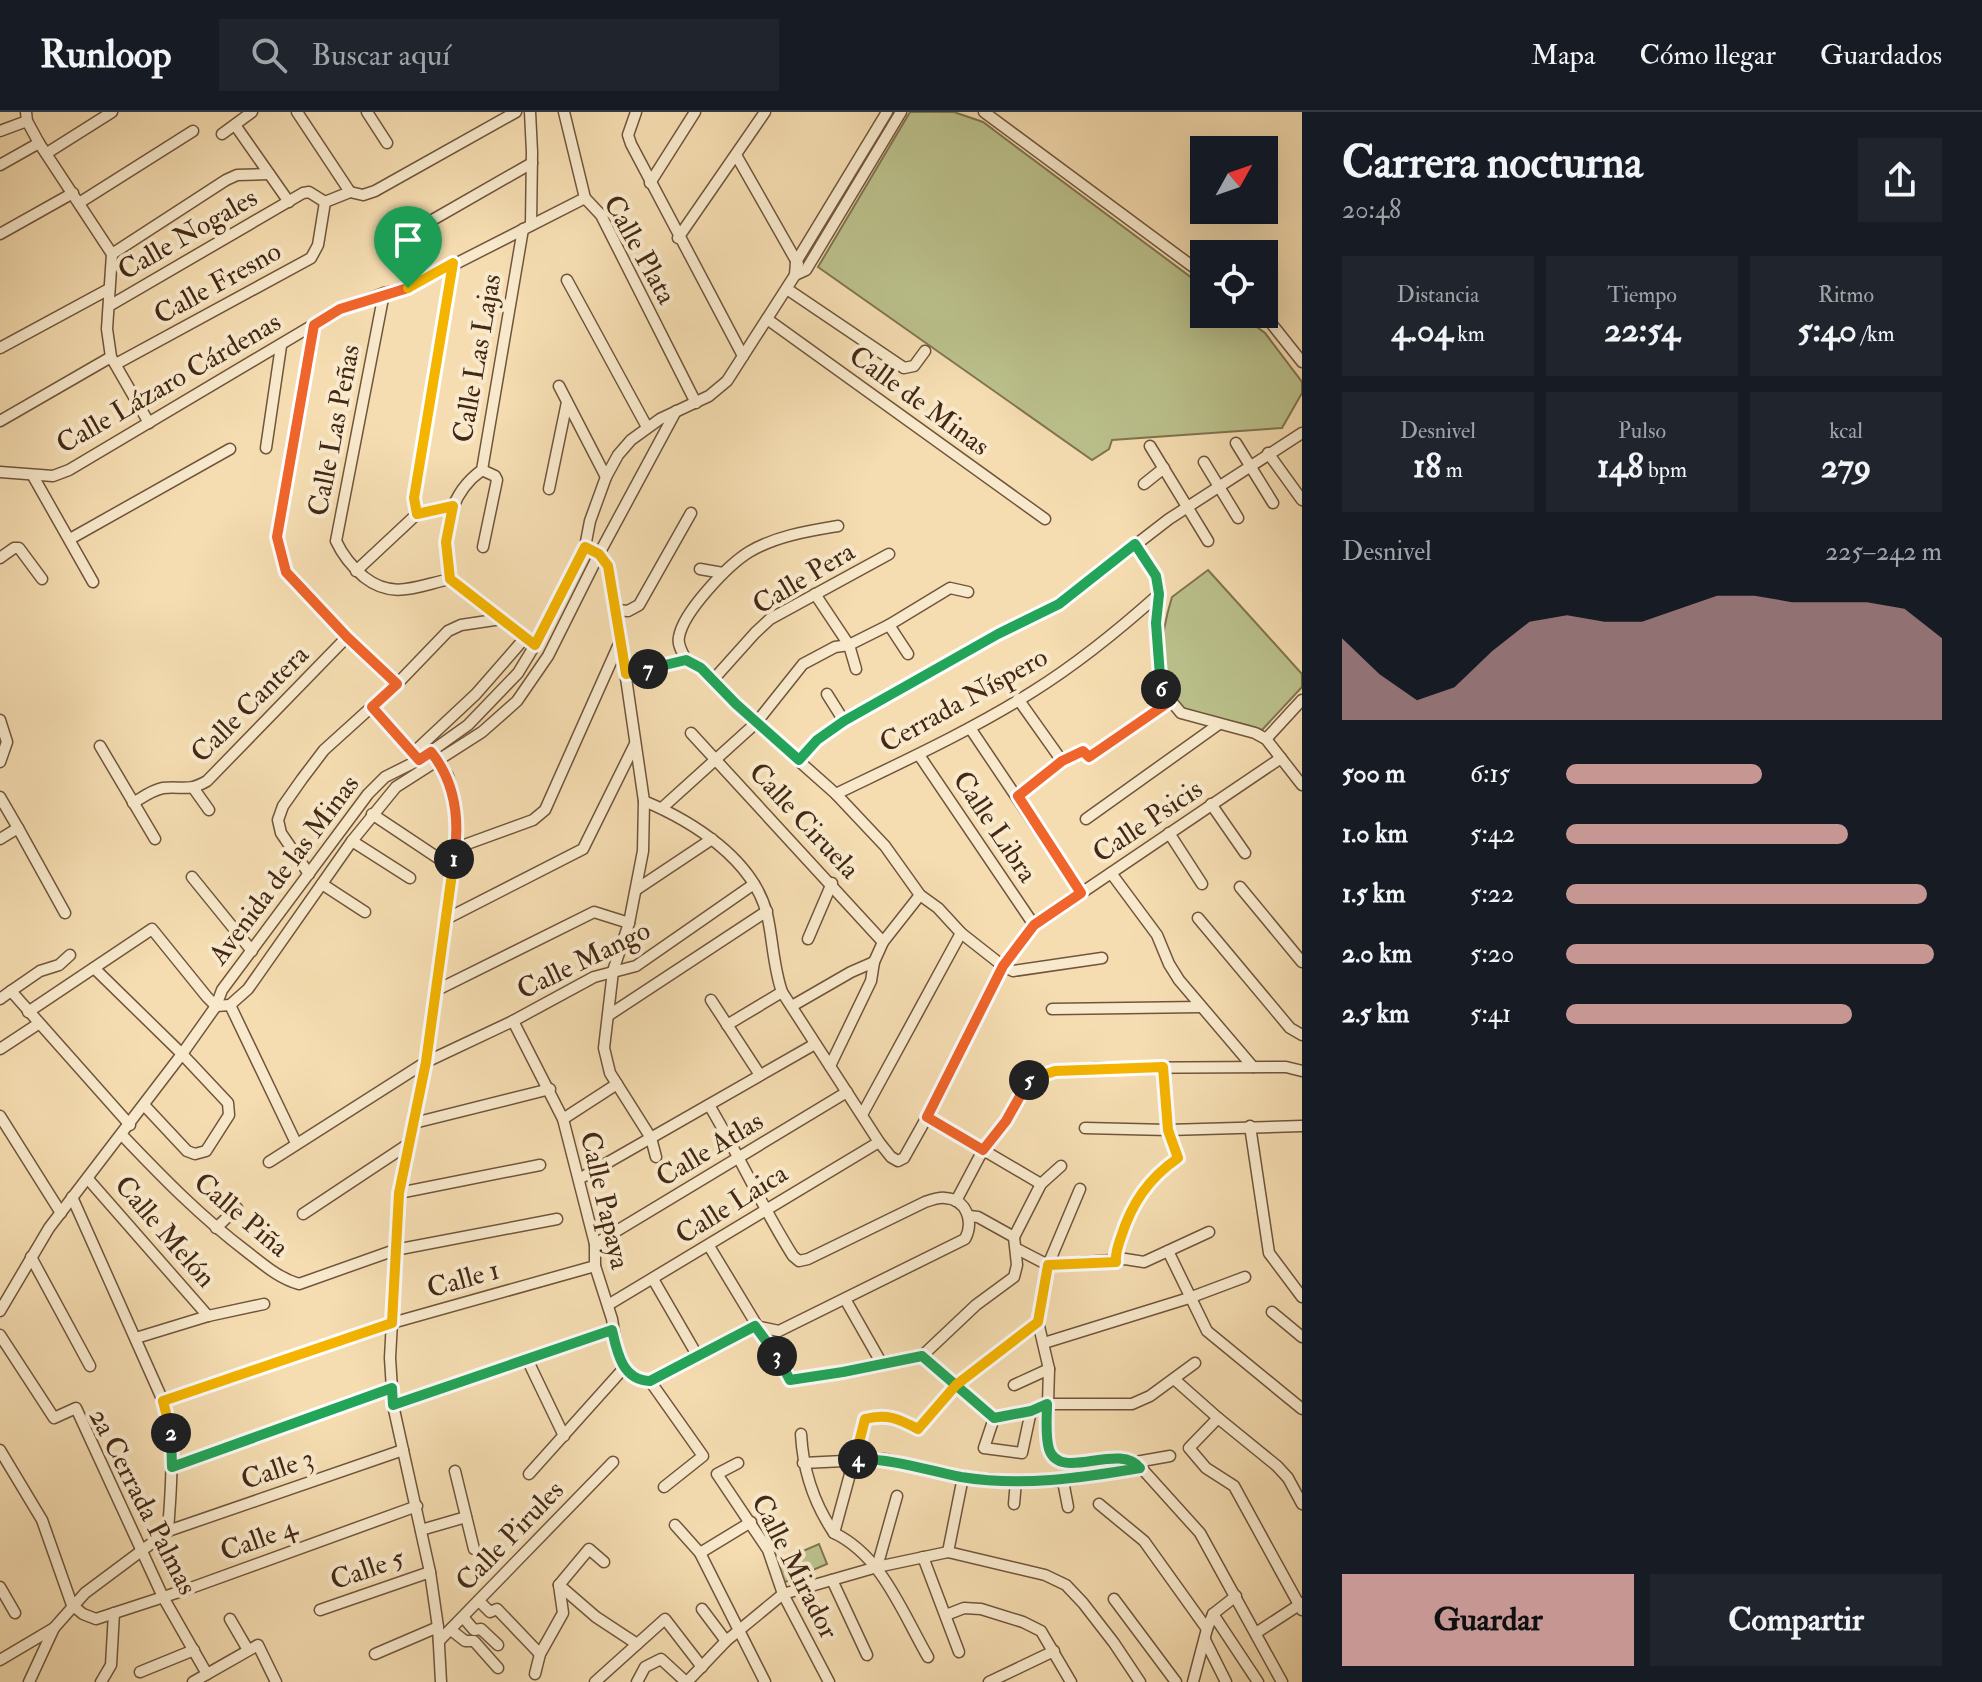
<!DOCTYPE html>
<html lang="es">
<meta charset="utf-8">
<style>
body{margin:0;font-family:"IM FELL Double Pica",serif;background:#20242c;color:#f1f3f6;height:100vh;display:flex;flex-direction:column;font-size:30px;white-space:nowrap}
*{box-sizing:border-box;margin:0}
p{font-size:26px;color:#9ea1a6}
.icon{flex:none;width:44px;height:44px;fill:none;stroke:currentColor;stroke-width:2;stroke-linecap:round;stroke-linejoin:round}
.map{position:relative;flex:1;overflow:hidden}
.drawer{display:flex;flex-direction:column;background:#171b24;width:680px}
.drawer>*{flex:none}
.needle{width:52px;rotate:50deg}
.tools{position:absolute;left:1190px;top:24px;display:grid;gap:16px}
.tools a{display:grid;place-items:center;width:88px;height:88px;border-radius:0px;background:#171b24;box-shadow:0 8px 32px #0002;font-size:40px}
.pin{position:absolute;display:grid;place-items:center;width:68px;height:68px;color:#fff;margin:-82px -34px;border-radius:50% 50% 50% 0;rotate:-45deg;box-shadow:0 0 8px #0007}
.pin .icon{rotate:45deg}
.km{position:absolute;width:40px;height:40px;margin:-20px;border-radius:50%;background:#222;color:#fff;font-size:22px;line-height:40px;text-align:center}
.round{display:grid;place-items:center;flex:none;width:84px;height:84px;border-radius:0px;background:#20242c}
.head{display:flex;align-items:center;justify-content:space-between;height:136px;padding:0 40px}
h1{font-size:44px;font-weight:700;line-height:60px}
.metrics{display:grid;grid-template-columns:repeat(3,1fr);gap:12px;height:136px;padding:8px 40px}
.metrics div{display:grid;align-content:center;border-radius:0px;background:#20242c;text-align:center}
.metrics b{font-size:34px;font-weight:700}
.metrics small{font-size:22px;font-weight:400}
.metrics p{font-size:22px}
.chart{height:224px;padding:16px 40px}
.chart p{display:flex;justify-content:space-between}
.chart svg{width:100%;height:144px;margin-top:8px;fill:#c59692;opacity:.7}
.cta{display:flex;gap:16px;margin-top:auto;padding:16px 40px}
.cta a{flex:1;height:92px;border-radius:0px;background:#c59692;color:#111;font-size:32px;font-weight:700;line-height:92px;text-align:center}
.cta a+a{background:#20242c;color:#f1f3f6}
ul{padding:0 40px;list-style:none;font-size:26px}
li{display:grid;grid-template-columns:128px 96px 1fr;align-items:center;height:60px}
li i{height:20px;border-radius:10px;background:#c59692}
header{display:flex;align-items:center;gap:48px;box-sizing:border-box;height:112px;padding:0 40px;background:#171b24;border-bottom:2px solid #363941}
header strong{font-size:38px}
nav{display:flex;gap:44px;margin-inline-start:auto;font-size:28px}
.search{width:560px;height:72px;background:#20242c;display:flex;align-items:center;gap:20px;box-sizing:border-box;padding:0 28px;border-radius:0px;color:#9ea1a6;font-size:30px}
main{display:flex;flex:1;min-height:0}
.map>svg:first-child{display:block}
</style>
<header>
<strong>Runloop</strong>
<div class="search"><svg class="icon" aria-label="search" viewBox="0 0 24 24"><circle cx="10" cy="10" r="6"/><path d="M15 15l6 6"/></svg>Buscar aquí</div>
<nav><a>Mapa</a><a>Cómo llegar</a><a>Guardados</a></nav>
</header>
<main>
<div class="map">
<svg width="1302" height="1570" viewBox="0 0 1302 1570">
<rect width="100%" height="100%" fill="#f5ddb1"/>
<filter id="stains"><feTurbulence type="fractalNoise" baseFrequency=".0025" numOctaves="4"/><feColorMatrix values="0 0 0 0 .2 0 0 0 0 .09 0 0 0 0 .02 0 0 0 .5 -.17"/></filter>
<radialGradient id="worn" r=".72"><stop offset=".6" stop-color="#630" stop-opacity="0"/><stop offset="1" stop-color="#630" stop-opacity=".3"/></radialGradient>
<g fill="#bbc18c" stroke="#807450" stroke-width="2">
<path d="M910 0H954L983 10 1204 175V202H1239L1265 221 1302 270V281L1282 316 1112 328 1109 337 1092 348 818 155Z"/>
<path d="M1208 458 1302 562V575L1262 618C1239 608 1201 607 1183 598 1149 580 1163 514 1172 485Z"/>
<path d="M819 1432 827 1452 783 1471 775 1451Z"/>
</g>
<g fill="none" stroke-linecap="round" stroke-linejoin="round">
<defs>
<g id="minor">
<path d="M26 0 27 9 39 31 112 142 107 217 111 245 149 311"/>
<path d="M297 0 350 80"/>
<path d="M367 0 387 31"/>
<path d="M530 0 532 40 531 113"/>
<path d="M564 0 585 86 601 103 696 291"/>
<path d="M636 0 628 23 631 32 743 244"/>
<path d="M984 0 1204 163"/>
<path d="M235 13 289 90"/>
<path d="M0 19 27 9"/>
<path d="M222 22 252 0"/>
<path d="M47 41 112 0"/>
<path d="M736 43 798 152"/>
<path d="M0 53 39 31"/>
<path d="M650 71 695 0"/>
<path d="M79 91 193 19"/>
<path d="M0 122 73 81"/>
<path d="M678 126 765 0"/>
<path d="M394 130 532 51"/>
<path d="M112 142 226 68 237 63 269 62"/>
<path d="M795 163 806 158 901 0"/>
<path d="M567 168 647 315"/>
<path d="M787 177 904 256 914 254 925 239"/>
<path d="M384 181 336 429C343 444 351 454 364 465 393 488 417 474 450 467"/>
<path d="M109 194 303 81 309 80 325 90"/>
<path d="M1260 202 1271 211 1302 250"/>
<path d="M767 207 1045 407"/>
<path d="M314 213 277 425 286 460 347 525 397 572"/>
<path d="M0 236 109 177"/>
<path d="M116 252 311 146 318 133 325 90 350 80 363 83 375 79 516 0"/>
<path d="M559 274 606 365"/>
<path d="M0 309 111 245"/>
<path d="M1236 331 1273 391"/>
<path d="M1150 334 1208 429"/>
<path d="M266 336 281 234"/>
<path d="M1268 341 1302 388"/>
<path d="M1204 350 1238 406"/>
<path d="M482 358 495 364 497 368 483 435"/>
<path d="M0 360 53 364 69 358 340 197 384 181 408 176 585 86"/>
<path d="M33 364 93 470"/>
<path d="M1144 372 1164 356"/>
<path d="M549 377 567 290"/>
<path d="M417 402 414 386 453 151"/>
<path d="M70 427 230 337"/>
<path d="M1135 432 1156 464 1159 482 1156 511 1161 577 1181 601 1255 621 1266 627 1302 673"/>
<path d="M585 435C607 446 608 454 613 477L644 689 643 739 629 811 613 859 604 936 610 961 651 1026 656 1045"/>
<path d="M0 446 14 436H19L42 467"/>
<path d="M700 457 723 461"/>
<path d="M356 459 417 402 453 394"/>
<path d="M450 467C442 426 446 384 482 358L523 117"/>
<path d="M450 467 530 530"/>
<path d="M815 482 849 533 856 557"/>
<path d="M617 498 628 499 639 493 691 401"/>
<path d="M889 513 908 542"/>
<path d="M686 548C683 541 677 533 679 525 683 500 728 453 749 440 776 424 808 419 838 414"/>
<path d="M626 562 686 548 701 556 756 611 836 682 885 734 920 783 938 796 961 821 1003 854 1013 859 1102 846"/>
<path d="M712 569 755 521 770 507 889 442"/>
<path d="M827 582 844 609"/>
<path d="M1018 587 1062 649"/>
<path d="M372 595 416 644"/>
<path d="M0 608 7 630 0 650"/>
<path d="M970 616 1081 781"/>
<path d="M691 621 883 830"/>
<path d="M1266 627 1302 588"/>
<path d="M100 634 155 727"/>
<path d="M431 640 448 664 456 697V736L426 950 399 1081 390 1246 393 1293 430 1460 438 1515 441 1570"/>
<path d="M413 641 476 582 524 527"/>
<path d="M919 643 1034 813"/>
<path d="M799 648 817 628 844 609 998 522 1059 492 1169 407 1302 321"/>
<path d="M194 677 209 698"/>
<path d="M836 682C902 650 970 619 1032 580 1077 552 1120 517 1159 482"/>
<path d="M1018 684 1062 649 1083 639 1089 645 1169 590"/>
<path d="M0 685 18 716"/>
<path d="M644 689C692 709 753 747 767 802 773 828 773 854 782 880L879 1030 891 1045 898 1049 904 1046 927 1005 1003 854 1034 813 1281 646"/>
<path d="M133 691C143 685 152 678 163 676 183 674 188 680 207 669L347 525"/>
<path d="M1211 692 1245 741"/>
<path d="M662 696 756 611 803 552 835 535 849 533 889 513 950 476 968 480"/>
<path d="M372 702 438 746"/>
<path d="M1086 707 1219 612"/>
<path d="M1169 721 1202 772"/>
<path d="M0 727 18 716 65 801"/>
<path d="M352 729 410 766"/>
<path d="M456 736 533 708 545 698 619 532"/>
<path d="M1111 761 1157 823 1169 852 1179 868 1253 955"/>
<path d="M309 762 281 721 278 708 283 694 302 667 324 638 397 572 448 519 461 513 501 507"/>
<path d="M192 765 252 839"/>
<path d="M322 772 365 800"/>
<path d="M1240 775 1302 850"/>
<path d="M637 777 712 727"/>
<path d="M1198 806 1290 916 1302 923"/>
<path d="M446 807 583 737 635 632"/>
<path d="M808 827 832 771"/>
<path d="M94 856 182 942 228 991 229 1003 206 1039 195 1042 187 1039 144 993"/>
<path d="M437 878 594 800 629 811"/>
<path d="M11 879 40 859 59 853 70 843"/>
<path d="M0 887 11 879 130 1013"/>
<path d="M711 888 760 963"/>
<path d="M230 893 248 877 352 729 396 675 482 620 517 589 548 544 599 442 676 299"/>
<path d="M792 894 851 860 874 850"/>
<path d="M1052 897 1201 895"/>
<path d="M28 900 152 817 207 885 216 894 230 893 296 1031"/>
<path d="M609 903 767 799"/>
<path d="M513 909 563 1007 595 1132V1154L612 1207 617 1239 624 1256 633 1265 650 1269"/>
<path d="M727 913 782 880"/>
<path d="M0 937 38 912"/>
<path d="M830 954 871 869 874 850 883 830 920 783"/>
<path d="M863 1001 961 821"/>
<path d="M0 1004 61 1101"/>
<path d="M927 1005 1041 1072"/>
<path d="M563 1007 617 972"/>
<path d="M414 1011 550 977"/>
<path d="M1250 1014 1269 1141 1302 1185"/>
<path d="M1085 1016 1168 1018 1302 1014"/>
<path d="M122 1023C162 1065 200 1104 246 1139 263 1152 278 1166 299 1172L395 1138 557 1107"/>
<path d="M269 1050 426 950 513 909 594 865 636 854 754 772"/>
<path d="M88 1067 208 1204"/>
<path d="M579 1067 815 932"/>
<path d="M1080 1077 1048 1153 1038 1210 1049 1257 1047 1326 1050 1340 1055 1347 1064 1351 1119 1346 1136 1350 1200 1421 1282 1570"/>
<path d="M399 1081 540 1053"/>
<path d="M72 1085 163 1289C176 1333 171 1374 168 1419"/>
<path d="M956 1089 983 1038 1006 1009 1029 968 1055 959 1098 956 1286 955 1302 959"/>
<path d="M303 1102 410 1031"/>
<path d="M969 1104 978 1105 1014 1125"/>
<path d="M216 1116 237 1096"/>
<path d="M595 1132 847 980"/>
<path d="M709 1134 790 1268 843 1260 922 1244 976 1193 1014 1165 1017 1153 1014 1125 1041 1072 1061 1054"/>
<path d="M1017 1137 1048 1153 1125 1147 1144 1150 1209 1120"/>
<path d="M1168 1139 1207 1219 1302 1297"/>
<path d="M31 1145 90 1254"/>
<path d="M1116 1150C1115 1141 1118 1134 1121 1126 1132 1091 1148 1066 1178 1046L1168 1018 1163 955"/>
<path d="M653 1167 697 1243"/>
<path d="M845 1187 882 1252"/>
<path d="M608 1193 879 1030"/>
<path d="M0 1199 49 1116 182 942 216 894 222 878 368 682 385 665 419 648 468 613 518 561 535 533 585 435 590 409 606 365 618 343 631 328 660 307 709 284 727 269 795 163 796 150 887 0"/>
<path d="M1272 1200 1302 1225"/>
<path d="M0 1223 54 1306 76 1296 163 1485 207 1562"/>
<path d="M136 1226 208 1204 264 1192"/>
<path d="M1044 1231 1189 1186 1245 1165"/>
<path d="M922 1244 994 1306 1031 1299 1047 1292H1132L1150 1284 1195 1251"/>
<path d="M527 1247 564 1324"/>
<path d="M1174 1267 1218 1306 1277 1354 1288 1366 1302 1392"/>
<path d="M650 1269 755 1214 779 1219 965 1127C974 1110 967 1087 945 1086 939 1085 931 1088 925 1090L808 1147 799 1149 793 1144C762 1095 739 1043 709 993"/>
<path d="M650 1269 703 1344 664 1375"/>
<path d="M1014 1273 1049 1257"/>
<path d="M163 1289 392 1211 595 1154"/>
<path d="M393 1293 612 1218"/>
<path d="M994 1306 984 1336 1022 1341 1031 1299"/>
<path d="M1218 1306 1189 1336 1206 1356 1234 1374 1302 1498"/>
<path d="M801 1322C803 1359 813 1390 834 1421"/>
<path d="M0 1338 42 1408 72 1493 83 1502 96 1507 188 1477 417 1394"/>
<path d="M1136 1350 1170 1344"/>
<path d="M738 1351 717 1362 768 1438 783 1482 829 1570"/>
<path d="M803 1351 885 1347 963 1365 1016 1369H1063L1140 1356"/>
<path d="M172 1355 392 1276"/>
<path d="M455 1359 474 1437"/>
<path d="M529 1362 624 1256"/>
<path d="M1063 1369 1068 1395"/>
<path d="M1014 1392 1016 1369"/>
<path d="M1099 1392 1144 1429 1207 1517"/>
<path d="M675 1413 700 1441 765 1570"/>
<path d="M421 1418 466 1405"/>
<path d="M948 1440 963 1365"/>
<path d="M700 1441 751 1410"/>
<path d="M923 1445 959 1540"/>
<path d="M877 1455 897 1384"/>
<path d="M832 1468 867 1543"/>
<path d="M559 1473 596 1505 637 1532"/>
<path d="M559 1473 589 1437 604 1450"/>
<path d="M0 1475 15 1501"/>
<path d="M1114 1487 1176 1570"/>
<path d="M479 1489 490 1500 497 1497 540 1542"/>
<path d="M702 1497 726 1529"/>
<path d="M320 1498 430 1460"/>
<path d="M1213 1502 1258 1570"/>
<path d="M946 1503 964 1496 981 1497 1023 1510 1041 1519 1071 1570"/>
<path d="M463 1505 474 1518 481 1517 498 1533"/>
<path d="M230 1507 248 1538"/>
<path d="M451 1518 465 1529H474L498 1556"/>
<path d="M1256 1521 1302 1491"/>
<path d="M1205 1528 1226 1570"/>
<path d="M439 1529 613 1350"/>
<path d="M375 1542 438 1515"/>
<path d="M928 1545C902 1500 882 1444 834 1421L865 1307C887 1301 899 1307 918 1317L956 1273 1038 1210"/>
<path d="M0 1548 54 1516 85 1481 168 1419 403 1338"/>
<path d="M140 1560 194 1538"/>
<path d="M535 1562 540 1542 563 1501 559 1473"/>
<path d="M29 1570 54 1516"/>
<path d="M101 1570 111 1553 114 1501"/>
<path d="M193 1570 258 1533 276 1570"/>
<path d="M595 1570 665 1507 702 1555"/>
<path d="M637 1570 645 1555 661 1547 686 1570"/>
<path d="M687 1570 726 1529 783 1482 877 1455 948 1440 1045 1463 1066 1473 1083 1491 1114 1531 1140 1570"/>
<path d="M989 1570 1054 1539"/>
<path d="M1193 1570 1207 1517 1213 1502 1236 1484"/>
</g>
</defs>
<use href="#minor" stroke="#70553c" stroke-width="13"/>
<use href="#minor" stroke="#f8e9cc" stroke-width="10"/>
</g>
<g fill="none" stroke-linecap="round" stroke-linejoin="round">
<defs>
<path id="split-1" d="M408 176 340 197 314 213 277 425 286 460 347 525 397 572 372 595 419 648 431 640C456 671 460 708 454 747"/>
<path id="split-2" d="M171 1321 163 1289 392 1211 399 1081 426 950 454 747"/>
<path id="split-3" d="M171 1321 172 1355 392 1276 393 1293 612 1218C617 1240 622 1268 650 1269L755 1214 777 1244"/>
<path id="split-4" d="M777 1244 790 1268 843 1260 922 1244 994 1306 1031 1299 1047 1292C1047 1306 1045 1323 1049 1337 1060 1371 1119 1329 1140 1356 1081 1366 1021 1375 961 1365 926 1358 894 1347 858 1347"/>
<path id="split-5" d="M858 1347H855L865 1307C887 1301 899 1307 918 1317L956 1273 1038 1210 1048 1153 1116 1150C1115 1141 1118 1134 1121 1125 1132 1091 1148 1067 1178 1046L1168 1018 1163 955 1055 959 1029 968"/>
<path id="split-6" d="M1029 968 1006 1009 983 1038 927 1005 1003 854 1034 813 1081 781 1018 684 1062 649 1083 639 1089 645 1169 590 1161 577"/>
<path id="split-7" d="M648 557 686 548 701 556 736 592 799 648 817 628 844 609 998 522 1059 492 1135 432 1156 464 1159 482 1156 511 1161 577"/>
<path id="split-8" d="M408 176 453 151 414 386 417 402 453 394 446 430 450 467 535 533 585 435 599 442 608 454 626 562 648 557"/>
</defs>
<use href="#split-1" stroke="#fff" stroke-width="16"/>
<use href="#split-2" stroke="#fff" stroke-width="16"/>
<use href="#split-3" stroke="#fff" stroke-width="16"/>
<use href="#split-4" stroke="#fff" stroke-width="16"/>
<use href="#split-5" stroke="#fff" stroke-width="16"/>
<use href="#split-6" stroke="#fff" stroke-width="16"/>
<use href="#split-7" stroke="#fff" stroke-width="16"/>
<use href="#split-8" stroke="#fff" stroke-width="16"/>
<use href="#split-1" stroke="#f0652b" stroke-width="10"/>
<use href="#split-2" stroke="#f5b400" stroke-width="10"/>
<use href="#split-3" stroke="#22a559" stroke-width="10"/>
<use href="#split-4" stroke="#22a559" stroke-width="10"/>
<use href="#split-5" stroke="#f5b400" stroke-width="10"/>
<use href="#split-6" stroke="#f0652b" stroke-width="10"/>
<use href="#split-7" stroke="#22a559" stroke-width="10"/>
<use href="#split-8" stroke="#f5b400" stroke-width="10"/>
</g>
<g text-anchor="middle" stroke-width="8" stroke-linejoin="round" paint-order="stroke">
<g font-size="28" fill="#442815" stroke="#f8e9cc">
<text transform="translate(187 121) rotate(-30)" y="10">Calle Nogales</text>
<text transform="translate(641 137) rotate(61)" y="10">Calle Plata</text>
<text transform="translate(217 170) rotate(-29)" y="10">Calle Fresno</text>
<text transform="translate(476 246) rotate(-80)" y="10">Calle Las Lajas</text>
<text transform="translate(168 270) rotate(-30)" y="10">Calle Lázaro Cárdenas</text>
<text transform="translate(920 288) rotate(36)" y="10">Calle de Minas</text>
<text transform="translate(333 318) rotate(-79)" y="10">Calle Las Peñas</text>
<text transform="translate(803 465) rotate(-31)" y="10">Calle Pera</text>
<text transform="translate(963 587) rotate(-29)" y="10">Cerrada Níspero</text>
<text transform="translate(249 591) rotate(-45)" y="10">Calle Cantera</text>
<text transform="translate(805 708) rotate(47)" y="10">Calle Ciruela</text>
<text transform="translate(1147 708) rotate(-34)" y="10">Calle Psicis</text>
<text transform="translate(996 714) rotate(56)" y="10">Calle Libra</text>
<text transform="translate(283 757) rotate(-53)" y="10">Avenida de las Minas</text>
<text transform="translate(583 847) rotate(-26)" y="10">Calle Mango</text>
<text transform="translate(709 1036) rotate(-31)" y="10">Calle Atlas</text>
<text transform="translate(606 1088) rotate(77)" y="10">Calle Papaya</text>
<text transform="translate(731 1091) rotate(-32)" y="10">Calle Laica</text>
<text transform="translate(242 1102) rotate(40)" y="10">Calle Piña</text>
<text transform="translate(166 1119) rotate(49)" y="10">Calle Melón</text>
<text transform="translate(463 1166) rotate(-16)" y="10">Calle 1</text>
<text transform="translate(277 1356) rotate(-19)" y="10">Calle 3</text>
<text transform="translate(144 1389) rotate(63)" y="10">2a Cerrada Palmas</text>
<text transform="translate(509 1423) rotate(-46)" y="10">Calle Pirules</text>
<text transform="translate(258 1426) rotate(-20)" y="10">Calle 4</text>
<text transform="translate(796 1454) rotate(63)" y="10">Calle Mirador</text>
<text transform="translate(367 1456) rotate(-19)" y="10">Calle 5</text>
</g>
</g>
<rect width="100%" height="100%" filter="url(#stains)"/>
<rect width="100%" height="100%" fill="url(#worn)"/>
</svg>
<div class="tools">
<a><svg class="needle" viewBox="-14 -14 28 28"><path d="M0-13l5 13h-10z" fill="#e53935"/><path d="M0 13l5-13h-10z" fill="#9ea1a6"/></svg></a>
<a><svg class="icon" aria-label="locate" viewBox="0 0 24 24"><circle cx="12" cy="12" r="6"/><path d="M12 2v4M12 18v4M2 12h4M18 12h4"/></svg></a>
</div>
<div class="pin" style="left:408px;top:176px;background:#1e9e55"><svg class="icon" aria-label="arrive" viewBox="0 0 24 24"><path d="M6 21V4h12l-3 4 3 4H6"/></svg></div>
<b class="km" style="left:454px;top:747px">1</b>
<b class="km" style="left:171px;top:1321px">2</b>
<b class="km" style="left:777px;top:1244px">3</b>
<b class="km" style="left:858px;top:1347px">4</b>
<b class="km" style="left:1029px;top:968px">5</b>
<b class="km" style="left:1161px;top:577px">6</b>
<b class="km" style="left:648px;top:557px">7</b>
</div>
<section class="drawer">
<div class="head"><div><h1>Carrera nocturna</h1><p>20:48</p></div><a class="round"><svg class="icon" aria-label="share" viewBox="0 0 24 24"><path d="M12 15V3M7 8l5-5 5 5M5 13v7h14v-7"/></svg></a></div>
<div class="metrics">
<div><p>Distancia</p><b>4.04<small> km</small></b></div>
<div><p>Tiempo</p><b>22:54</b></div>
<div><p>Ritmo</p><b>5:40<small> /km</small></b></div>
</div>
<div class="metrics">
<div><p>Desnivel</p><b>18<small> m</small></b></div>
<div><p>Pulso</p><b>148<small> bpm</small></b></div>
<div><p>kcal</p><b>279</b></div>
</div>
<div class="chart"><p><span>Desnivel</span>225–242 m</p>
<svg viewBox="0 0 160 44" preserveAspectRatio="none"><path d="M0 44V19L10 30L20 38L30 34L40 23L50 14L60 12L70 14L80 14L90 10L100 6L110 6L120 8L130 8L140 8L150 10L160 19V44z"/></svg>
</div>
<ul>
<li><b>500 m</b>6:15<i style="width:52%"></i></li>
<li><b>1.0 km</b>5:42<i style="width:75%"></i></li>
<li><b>1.5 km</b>5:22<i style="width:96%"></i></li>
<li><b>2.0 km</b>5:20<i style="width:98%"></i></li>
<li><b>2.5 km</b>5:41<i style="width:76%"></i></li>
</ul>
<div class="cta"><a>Guardar</a><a>Compartir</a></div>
</section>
</main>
